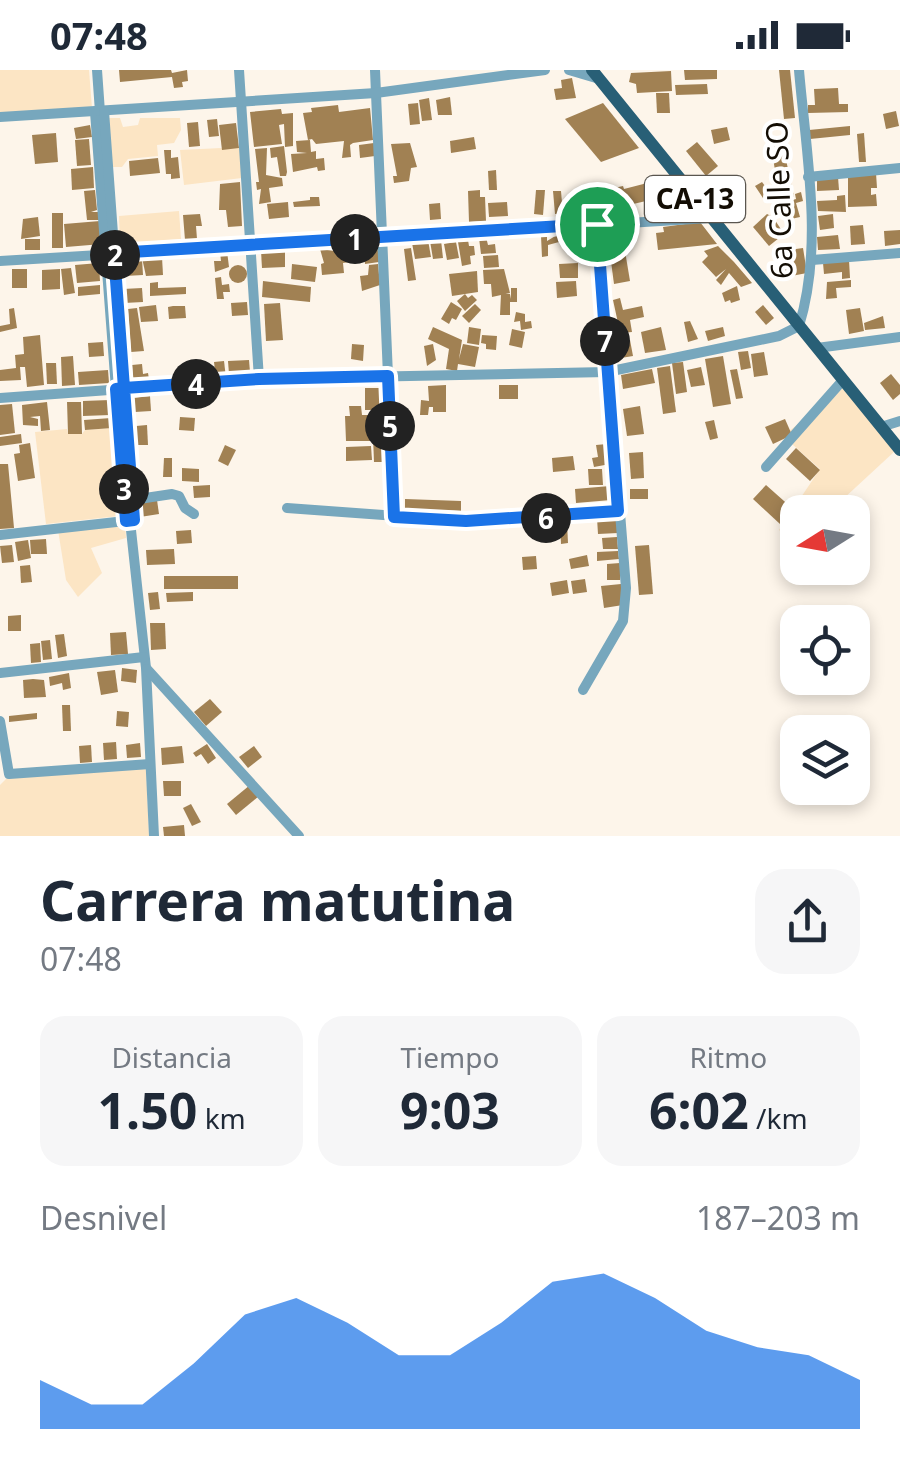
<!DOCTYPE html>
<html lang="es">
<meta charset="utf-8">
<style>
body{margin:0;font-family:"Noto Sans",sans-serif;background:#f6f6f7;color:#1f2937;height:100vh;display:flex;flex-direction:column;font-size:38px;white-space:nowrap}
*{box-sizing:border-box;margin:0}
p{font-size:32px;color:#747a83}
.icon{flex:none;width:55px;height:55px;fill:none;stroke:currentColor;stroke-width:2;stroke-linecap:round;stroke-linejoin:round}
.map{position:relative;height:766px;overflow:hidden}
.sheet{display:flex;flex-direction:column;background:#fff;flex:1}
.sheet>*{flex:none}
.needle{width:65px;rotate:259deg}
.controls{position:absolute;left:780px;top:425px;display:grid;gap:20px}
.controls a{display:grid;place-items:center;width:90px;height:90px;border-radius:20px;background:#fff;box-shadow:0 5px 15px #0003;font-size:50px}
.pin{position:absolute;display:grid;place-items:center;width:85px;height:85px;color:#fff;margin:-42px;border:5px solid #fff;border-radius:50%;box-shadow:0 2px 10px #0007}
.km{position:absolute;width:50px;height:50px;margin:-25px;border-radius:50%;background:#222;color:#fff;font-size:28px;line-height:50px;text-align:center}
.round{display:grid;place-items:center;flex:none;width:105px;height:105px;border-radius:30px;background:#f6f6f7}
.head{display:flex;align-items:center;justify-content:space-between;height:170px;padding:0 40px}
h1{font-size:55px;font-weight:700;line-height:75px}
.metrics{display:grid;grid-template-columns:repeat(3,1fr);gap:15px;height:170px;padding:10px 40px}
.metrics div{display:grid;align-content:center;border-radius:25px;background:#f6f6f7;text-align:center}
.metrics b{font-size:50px;font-weight:700}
.metrics small{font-size:28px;font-weight:400}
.metrics p{font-size:28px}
.chart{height:280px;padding:20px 40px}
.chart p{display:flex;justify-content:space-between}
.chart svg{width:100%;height:180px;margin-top:10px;fill:#1a73e8;opacity:.7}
.status{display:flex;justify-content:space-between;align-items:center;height:70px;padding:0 50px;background:#fff;direction:ltr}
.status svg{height:28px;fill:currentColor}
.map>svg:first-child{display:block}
</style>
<div class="status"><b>07:48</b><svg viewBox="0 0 49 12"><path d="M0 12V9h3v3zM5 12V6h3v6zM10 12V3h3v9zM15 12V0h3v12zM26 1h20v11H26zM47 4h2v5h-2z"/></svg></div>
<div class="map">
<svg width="900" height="766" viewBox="0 0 900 766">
<rect width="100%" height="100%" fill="#fdf5ea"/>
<g fill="#fce5c4">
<path d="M0 0H89L92 38 0 43Z"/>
<path d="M109 48H120L123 57 138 55 140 48H180L181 60 174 73 157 75 158 86 128 89 122 97H111Z"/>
<path d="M242 77V108L184 115 180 80Z"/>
<path d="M179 141 181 169 120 174 119 146Z"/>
<path d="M843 318 895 381 829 442H798L796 473 779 460 820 399 783 366Z"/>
<path d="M112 358 119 446 46 454 35 362 67 359 68 364H82L85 360Z"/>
<path d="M125 453 126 468 91 478 102 503 78 527 66 510 58 460Z"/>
<path d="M146 697 149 766H0V715L8 707Z"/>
</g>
<g fill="#a18153">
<path d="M119 0H171L172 3 187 0 188 11 182 12 183 17 174 18 172 7 120 12Z"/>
<path d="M684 0H717V9L685 10Z"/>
<path d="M779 0H790L795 48 784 49Z"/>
<path d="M671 1 672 21 637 23 636 14 629 12 631 3Z"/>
<path d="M572 8 576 28 556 30 554 19 562 18 561 10Z"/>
<path d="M707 14 708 24 676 25 675 15Z"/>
<path d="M838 18 839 34H848V42L808 43V35H815L814 19Z"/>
<path d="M656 23H669L670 43H657Z"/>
<path d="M450 27 452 45H438L436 30Z"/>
<path d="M429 28 432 50 422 51 419 30Z"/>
<path d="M418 33 420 54 410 55 408 34Z"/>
<path d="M603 33 639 78 601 92 565 49Z"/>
<path d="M338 35 339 42 370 38 373 70 353 73 350 75 351 87 342 88 344 71 316 74 312 69 308 70 303 43 312 42 311 38Z"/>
<path d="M281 39 282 44 293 43V76L285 77 284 54 279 55 282 74 254 77 250 42Z"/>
<path d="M896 41 899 56 886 59 883 44Z"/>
<path d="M217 49 219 66 209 67 207 50Z"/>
<path d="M198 52 200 76 189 77 187 53Z"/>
<path d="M236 53 239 78 222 80 219 55Z"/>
<path d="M90 55 92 67 76 69 74 58Z"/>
<path d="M850 56V65L810 69 809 60Z"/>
<path d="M727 57 730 70 714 74 711 60Z"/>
<path d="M56 63 58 92 35 94 32 65Z"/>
<path d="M864 63 866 92H859L857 64Z"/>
<path d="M474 67 476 79 451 83 450 71Z"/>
<path d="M89 69 91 95 77 96 75 70Z"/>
<path d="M310 70 311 82 316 81V89L324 88 325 100 318 101 317 97 293 102 291 84 307 83 297 82 296 71Z"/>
<path d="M782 71 794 127 767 132 766 126 763 128 755 116 762 112 765 116 777 114 771 74Z"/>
<path d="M697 72 718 96 706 106 686 81Z"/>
<path d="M374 73 375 86 360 88 359 75Z"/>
<path d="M410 73 417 97 411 98 409 111 394 113 393 106H397L391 74Z"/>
<path d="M284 76 287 102 286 106H280L277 87 271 88 270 78Z"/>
<path d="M267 78 266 105 282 108 283 116 269 118 271 132 259 134 261 119 257 120 256 112H259L255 79Z"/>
<path d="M164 80H171V88L178 87 180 108 171 109V104H166Z"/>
<path d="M158 88 160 103 130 106 129 91Z"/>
<path d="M93 97 94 118 72 120 71 99Z"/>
<path d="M496 100 497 120H489L488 101Z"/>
<path d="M876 103 877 118H871V125L876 124 877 136 848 137V104Z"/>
<path d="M838 107 839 120 817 121V108Z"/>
<path d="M655 111 659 125 669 121 677 131 656 139 655 136 649 138 646 131 629 135 626 124 616 126 614 118 623 116 624 119Z"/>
<path d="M727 111 745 132 736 141 718 120Z"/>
<path d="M240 112 242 156 228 157 226 140H219L220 114Z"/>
<path d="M95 120 97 140 91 142H100V150H87L84 121Z"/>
<path d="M480 120V127H485L486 151 469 152 468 121Z"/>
<path d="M536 120H545L543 145 534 144Z"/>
<path d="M553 121H561L563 144H555Z"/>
<path d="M801 122 803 131 796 133 800 147 791 149 786 132 796 129 795 124Z"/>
<path d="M612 123 613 142 596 145 595 140 565 141 564 129 593 125 594 133 596 132 595 126Z"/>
<path d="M845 125 846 142 818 141 817 131 837 130V126Z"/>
<path d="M310 127H319L320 136 294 137 293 132 310 130Z"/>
<path d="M288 132 289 147 269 149 267 134Z"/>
<path d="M507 132 508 146 489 147 488 133Z"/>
<path d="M440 133 441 149 430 150 429 134Z"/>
<rect x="52" y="143" width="11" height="35"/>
<path d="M200 144 202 156H196L197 169 185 170 183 145Z"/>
<path d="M767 144 773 147 784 164 769 176 753 157Z"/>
<path d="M833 144 834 158 820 160 818 146Z"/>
<path d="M38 147 40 166 21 169 23 149Z"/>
<path d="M100 151 102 174 66 177 64 154Z"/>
<path d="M700 152 717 174 658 180 656 163 664 162 663 157Z"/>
<path d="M863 155 865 174 851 175 850 156Z"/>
<path d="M900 160V174L885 176 884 161Z"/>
<path d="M547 165V171L557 165 559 172 548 175V186L542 187 541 166Z"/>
<path d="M838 165 840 179 818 180 817 167Z"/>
<path d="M486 167 488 175 495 174 496 183 481 184 479 168Z"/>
<rect x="25" y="169" width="15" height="11"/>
<path d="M428 170 431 187 415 189 412 173Z"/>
<path d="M441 170 443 188 433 189 430 171Z"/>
<path d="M468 170 469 176H474L475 185 470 186 471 194 462 196 458 172Z"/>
<path d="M377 171 379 192 365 194 364 181 370 180 369 172Z"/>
<path d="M456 172 459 188 447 190 444 174Z"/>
<path d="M348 174 350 192 343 193 344 203 322 205 321 194 324 193 320 179 334 181V176Z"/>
<path d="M718 176 734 192 752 213 741 217 729 203 721 215 716 210 726 199 716 207 702 192 708 186 704 181Z"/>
<path d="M411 178 416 210 408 211 404 179Z"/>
<path d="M803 178 807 203 786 207 782 183 787 182 790 187 789 180Z"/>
<path d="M227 181 229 197 215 202 214 191H221L220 182Z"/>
<path d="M261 181H285V197L262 198Z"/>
<path d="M625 181 630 211 614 214 610 184Z"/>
<path d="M498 185 499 197 484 198 483 186Z"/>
<path d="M162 187 163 205 146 206 142 188Z"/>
<path d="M142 189 143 205 125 206 124 190Z"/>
<path d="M849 190 850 208 842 209V202L824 204 823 193Z"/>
<path d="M99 193 100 211 77 213 75 195Z"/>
<path d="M578 193V208H560L559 194Z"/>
<path d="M292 194 317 197 315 212 291 209Z"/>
<path d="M378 194 380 215 362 221 360 206 368 205 369 195Z"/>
<circle cx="238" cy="204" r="9"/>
<path d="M71 198 75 223 64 225 61 199Z"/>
<rect x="12" y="199" width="15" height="19"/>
<path d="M60 199V219L42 220V200Z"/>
<path d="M504 199 510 223 492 227 491 214H484L483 200Z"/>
<path d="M477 201 478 222 452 226 449 204Z"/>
<path d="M221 207 222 215 229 214 230 222H223L224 229H217L215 208Z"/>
<path d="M851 210V217L836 218 837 228 826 229 827 212Z"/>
<path d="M263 211 311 217 310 232 262 227Z"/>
<path d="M576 211 577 226 557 228 556 212Z"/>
<path d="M158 212V218L186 217V224L150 226V213Z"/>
<path d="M100 215V224L78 226V217Z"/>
<path d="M737 216 740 230 731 233 730 230 725 232 722 223Z"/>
<path d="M142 218 143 232 124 233 123 219Z"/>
<path d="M511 218H517V232H510V245H500L501 224H510L511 229Z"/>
<path d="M465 224 468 228 472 225 477 230 465 241 457 231Z"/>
<path d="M620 228 623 240 642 236 644 247 630 250 632 262 621 263 618 253 613 230Z"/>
<path d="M247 232 248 245 232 246 231 233Z"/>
<path d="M451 232 462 239 456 250 452 248 449 254 441 249Z"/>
<path d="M280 233 283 270 266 271 264 234Z"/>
<path d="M475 234 481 240 469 253 462 246Z"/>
<path d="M156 235 158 251 141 252 139 237Z"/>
<path d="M763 235 774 248 766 255 755 242Z"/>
<path d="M173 236H185L186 248 169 249 168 237Z"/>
<path d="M14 238 17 258 0 262V256L10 254 9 239Z"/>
<path d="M137 238 144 281 131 282 128 239Z"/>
<path d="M860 238 864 261 849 264 846 240Z"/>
<path d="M516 242 525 244V252L531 251 532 258 521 260 520 251 514 252Z"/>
<path d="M883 246 885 258 865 260 864 253Z"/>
<path d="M690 251 698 269 688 272 684 252Z"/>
<path d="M433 257 462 270 459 289 463 274 479 277 475 297 458 294 457 301 446 299 449 279 428 269Z"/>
<path d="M469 257 481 259 479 275 467 273Z"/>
<path d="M661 257 666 280 645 283 641 262Z"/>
<path d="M723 257 725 266 708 271 705 261Z"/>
<path d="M512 259 525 262 522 278 509 275Z"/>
<path d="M40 265 44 315 27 317 25 297H20L21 310 0 311V300L16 298 15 285 24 284 23 267Z"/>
<path d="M482 265 497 266 496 280 486 279V274L481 273Z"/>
<path d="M630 270 633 286 621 288 618 272Z"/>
<path d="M103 272 104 286 89 287 88 273Z"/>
<path d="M352 274 364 275 363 291 351 289Z"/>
<path d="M433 274 436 290 427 296 424 276Z"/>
<path d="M748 281 751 298 741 300 738 282Z"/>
<path d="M764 282 768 305 754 307 751 284Z"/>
<path d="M73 286 75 315 62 316 61 287Z"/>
<path d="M723 286 731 334 713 337 705 289Z"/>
<path d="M249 290 250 302 229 304 228 291Z"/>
<path d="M224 291 226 308 216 309 214 292Z"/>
<path d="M683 292 687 322 676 324 672 293Z"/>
<path d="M46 293H56L57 314H47Z"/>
<path d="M142 294 143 304 148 303 149 309 133 310 132 295Z"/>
<path d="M670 296 676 342 663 344 657 298Z"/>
<path d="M701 297 705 315 691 317 687 300Z"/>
<path d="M652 299 655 313 623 319 621 305Z"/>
<path d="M737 299 743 328 736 329 730 300Z"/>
<path d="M108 300 109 313 79 315 78 302Z"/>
<path d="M891 304 900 315V324L893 330 880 313Z"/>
<path d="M446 315V342H433V337H429L428 345H420L421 330 429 331 428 316Z"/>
<rect x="499" y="315" width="19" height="14"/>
<rect x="365" y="318" width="18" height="22"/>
<path d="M150 326 151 341 135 342 134 328Z"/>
<path d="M110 330V345L83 346V331Z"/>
<path d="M47 332 50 360 41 361 40 346 30 347 38 349V356L23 355 22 335Z"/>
<path d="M67 332H81L82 364H68Z"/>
<path d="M12 334 15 363 0 365V335Z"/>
<path d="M349 336H361L362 345H370L371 371H346L345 346H350Z"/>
<path d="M640 336 644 364 627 366 623 339Z"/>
<path d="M384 341 386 392H374L372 342Z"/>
<path d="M180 347 195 348 194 361 179 360Z"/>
<path d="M111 348 112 358 85 360 84 350Z"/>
<path d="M785 349 792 365 773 374 765 357Z"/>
<path d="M714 350 718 368 710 370 705 352Z"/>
<path d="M147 355 148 375H136V356Z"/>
<path d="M21 364 22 373 0 376V367Z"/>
<path d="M30 373 35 408 18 411 14 384 20 383 19 375Z"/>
<path d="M607 374 610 394 594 397 592 388 598 387 596 375Z"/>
<path d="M225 375 236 380 228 396 218 391Z"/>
<path d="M371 376 372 390 346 391V377Z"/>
<path d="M796 378 820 400 810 411 786 389Z"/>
<path d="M643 382 644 408 631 409 629 383Z"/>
<path d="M573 386 575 400 553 402 552 388Z"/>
<path d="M164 388H172V407H163Z"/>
<path d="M0 394H8L14 458 0 459Z"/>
<path d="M182 398 199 399V412L182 411Z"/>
<path d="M588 399H602L603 415H589Z"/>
<path d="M210 415V427L194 428 193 416Z"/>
<path d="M766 415 793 439 780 454 753 429Z"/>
<path d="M610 416 611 430 576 433 575 419Z"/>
<rect x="630" y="419" width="18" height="10"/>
<path d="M405 429 461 431V441L405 439Z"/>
<path d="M157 430 159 444 140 447 138 433Z"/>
<path d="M617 447 618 463 598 464 597 448Z"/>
<path d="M560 452H567L568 473 561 474Z"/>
<path d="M191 460 192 473 177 474 176 461Z"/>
<path d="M617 467 618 479H603L602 468Z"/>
<path d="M46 469 47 484H31L30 470Z"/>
<path d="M28 470 31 488 18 491 15 472Z"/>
<path d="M12 475 14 492 2 493 0 476Z"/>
<path d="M649 475 653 524 639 525 635 476Z"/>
<path d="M798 476V491L789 502 781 496Z"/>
<path d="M174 479 175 494 147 495 146 480Z"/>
<path d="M618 481 619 489 597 491V482Z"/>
<path d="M587 485 589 496 571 499 569 489Z"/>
<path d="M536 486 537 499 523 500 522 487Z"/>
<path d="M620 493V510H607V494Z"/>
<path d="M30 495 32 512 21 513 20 496Z"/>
<rect x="164" y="506" width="74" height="13"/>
<path d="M585 509 587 522 573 524 571 511Z"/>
<path d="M567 510 569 523 552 526 550 513Z"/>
<path d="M621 514 623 535 604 538 601 516Z"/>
<path d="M158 522 160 539 150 540 148 523Z"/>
<path d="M193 522V531L167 532 166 523Z"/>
<path d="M21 545V561H8V546Z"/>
<path d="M150 553H165L166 579 151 580Z"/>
<path d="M126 562 128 584 111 585 110 563Z"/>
<path d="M64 564 67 586 58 588 55 565Z"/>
<path d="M50 570 52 589 43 590 41 571Z"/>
<path d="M40 573 41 592 31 593 30 574Z"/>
<path d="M122 598 137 600 136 613 121 611Z"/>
<path d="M115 600 118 622 101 625 97 602Z"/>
<path d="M69 603 71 618 63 620 62 613 50 616 49 607Z"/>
<path d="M33 609 44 610 46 627 24 628 23 610Z"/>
<path d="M210 629 222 642 206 656 194 642Z"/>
<path d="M62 635H70L71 661H63Z"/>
<path d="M117 641 129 642 128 657 116 656Z"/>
<path d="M37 643V649L9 652V646Z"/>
<path d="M116 672 117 689 104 690 103 673Z"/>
<path d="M140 673 141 687 127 688 126 675Z"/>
<path d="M207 674 216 688 208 694 201 684 196 687 193 683Z"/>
<path d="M91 675 92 692 80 693 79 676Z"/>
<path d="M182 676 184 693 162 695 161 678Z"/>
<path d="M254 676 262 687 248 698 239 687Z"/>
<path d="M163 711H181V726H164Z"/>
<path d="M250 715 259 726 236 745 227 734Z"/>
<path d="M191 734 201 752 192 756 183 738Z"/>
<path d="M184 755 185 766H164L163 757Z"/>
</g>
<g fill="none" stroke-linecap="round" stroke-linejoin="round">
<g stroke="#77a7bd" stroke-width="10">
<path d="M97 0 100 42"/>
<path d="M239 0 259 309"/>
<path d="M375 0 394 447"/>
<path d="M569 0 596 8"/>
<path d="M95 42 126 451"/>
<path d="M0 47 376 23 545 0"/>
<path d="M808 107 900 98"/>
<path d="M812 190 900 183"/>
<path d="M0 191 710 148"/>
<path d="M817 278 900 267"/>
<path d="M0 328 259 309 607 302 779 266 799 256C824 175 806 83 799 0"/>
<path d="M881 357 900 351"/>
<path d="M766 397 843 310"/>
<path d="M132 430 172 424 179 426 185 438 194 444"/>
<path d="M287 438 466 451 531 449 617 441"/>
<path d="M130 451 146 598 154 766"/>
<path d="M0 465 134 450 104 41"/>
<path d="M147 599 299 766"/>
<path d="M0 603 144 587"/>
<path d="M583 620 623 551 626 518 597 154"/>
<path d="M0 651 9 704 150 694"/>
</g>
<path stroke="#285f76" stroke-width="12" d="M592 0 900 380"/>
</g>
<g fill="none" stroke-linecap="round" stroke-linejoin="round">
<defs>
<path id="route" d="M597 154 114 183 124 318 116 319 126 451 134 450 124 318 259 309 388 306 394 447 466 451 618 441 597 154"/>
</defs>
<use href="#route" stroke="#fff" stroke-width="20"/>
<use href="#route" stroke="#1a73e8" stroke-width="12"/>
</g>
<g text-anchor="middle" stroke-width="8" stroke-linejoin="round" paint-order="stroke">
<rect fill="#fff" stroke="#5a564f" stroke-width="2.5" x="645" y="106" width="100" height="46" rx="8"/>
<g font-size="28" font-weight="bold" fill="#130d04">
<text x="695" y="139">CA-13</text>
</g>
<g font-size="30" fill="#130d04" stroke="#fff">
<text transform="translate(780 130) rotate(-92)" y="10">6a Calle SO</text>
</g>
</g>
</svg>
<div class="controls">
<a><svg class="needle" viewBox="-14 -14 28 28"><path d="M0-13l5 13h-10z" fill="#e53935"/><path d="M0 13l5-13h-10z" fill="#747a83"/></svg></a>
<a><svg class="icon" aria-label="locate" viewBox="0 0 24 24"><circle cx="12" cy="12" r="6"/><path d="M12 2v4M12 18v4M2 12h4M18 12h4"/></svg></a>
<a><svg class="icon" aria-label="layers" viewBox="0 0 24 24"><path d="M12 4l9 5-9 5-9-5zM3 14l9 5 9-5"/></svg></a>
</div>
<div class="pin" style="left:597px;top:154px;background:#1e9e55"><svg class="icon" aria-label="arrive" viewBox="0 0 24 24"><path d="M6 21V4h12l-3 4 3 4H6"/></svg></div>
<b class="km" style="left:355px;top:169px">1</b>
<b class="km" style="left:115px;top:185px">2</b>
<b class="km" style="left:124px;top:419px">3</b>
<b class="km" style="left:196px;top:314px">4</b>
<b class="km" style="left:390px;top:356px">5</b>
<b class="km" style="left:546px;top:448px">6</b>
<b class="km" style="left:605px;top:271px">7</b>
</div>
<section class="sheet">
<div class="head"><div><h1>Carrera matutina</h1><p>07:48</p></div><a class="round"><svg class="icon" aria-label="share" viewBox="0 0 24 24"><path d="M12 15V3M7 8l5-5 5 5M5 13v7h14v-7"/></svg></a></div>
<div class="metrics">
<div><p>Distancia</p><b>1.50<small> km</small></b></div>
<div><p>Tiempo</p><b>9:03</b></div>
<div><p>Ritmo</p><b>6:02<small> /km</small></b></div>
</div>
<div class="chart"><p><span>Desnivel</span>187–203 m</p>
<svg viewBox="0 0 160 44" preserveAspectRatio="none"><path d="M0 44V32L10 38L20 38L30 28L40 16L50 12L60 18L70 26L80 26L90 18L100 8L110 6L120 12L130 20L140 24L150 26L160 32V44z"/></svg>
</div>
</section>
